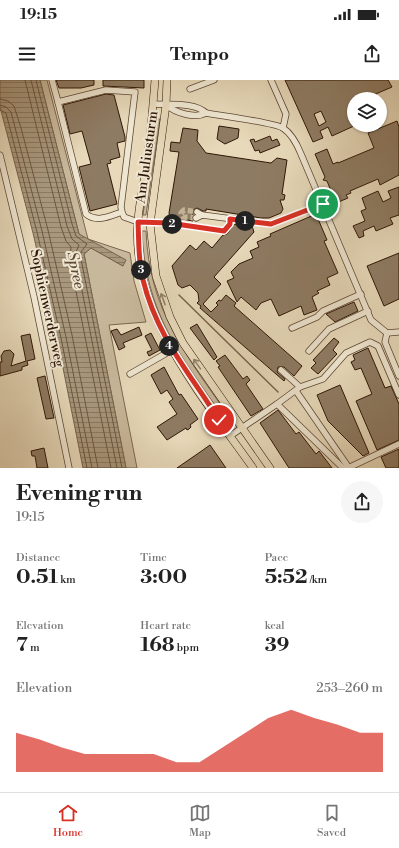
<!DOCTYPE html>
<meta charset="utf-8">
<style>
body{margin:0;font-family:"Libre Bodoni",serif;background:#f6f6f6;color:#222;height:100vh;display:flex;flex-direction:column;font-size:15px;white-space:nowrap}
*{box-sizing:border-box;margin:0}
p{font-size:13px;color:#767676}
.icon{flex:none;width:22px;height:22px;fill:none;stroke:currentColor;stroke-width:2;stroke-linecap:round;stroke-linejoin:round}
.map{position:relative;height:388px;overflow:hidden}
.side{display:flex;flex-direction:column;background:#fff;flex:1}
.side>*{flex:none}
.controls{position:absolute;left:347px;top:12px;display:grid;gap:8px}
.controls a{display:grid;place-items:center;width:40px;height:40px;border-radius:50%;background:#fff;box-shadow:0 1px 3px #0004;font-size:20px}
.pin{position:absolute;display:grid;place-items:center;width:34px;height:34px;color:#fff;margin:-17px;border:2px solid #fff;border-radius:50%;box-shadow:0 1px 4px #0007}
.km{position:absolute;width:20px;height:20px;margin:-10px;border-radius:50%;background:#222;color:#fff;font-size:11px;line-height:20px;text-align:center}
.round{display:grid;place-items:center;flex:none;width:42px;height:42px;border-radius:21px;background:#f6f6f6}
.summary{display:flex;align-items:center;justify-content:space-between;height:68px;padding:0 16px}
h1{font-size:22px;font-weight:700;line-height:30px}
.figures{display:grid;grid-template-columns:repeat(3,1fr);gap:6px;height:68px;padding:4px 16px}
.figures div{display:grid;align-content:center}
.figures b{font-size:20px;font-weight:700}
.figures small{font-size:11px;font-weight:400}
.figures p{font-size:11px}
.chart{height:112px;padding:8px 16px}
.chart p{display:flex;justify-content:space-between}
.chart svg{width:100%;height:72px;margin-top:4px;fill:#d93025;opacity:.7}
.status{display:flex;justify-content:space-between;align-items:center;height:28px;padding:0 20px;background:#fff;direction:ltr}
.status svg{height:11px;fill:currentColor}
header{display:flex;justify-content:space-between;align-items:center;height:52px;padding:0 16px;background:#fff;font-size:18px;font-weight:700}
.dock{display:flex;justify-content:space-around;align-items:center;height:56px;border-top:1px solid #e0e0e0;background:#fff;font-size:11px;color:#767676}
.dock a{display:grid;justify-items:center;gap:2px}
.dock .active{color:#d93025}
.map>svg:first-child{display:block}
</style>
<div class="status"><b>19:15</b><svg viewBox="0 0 49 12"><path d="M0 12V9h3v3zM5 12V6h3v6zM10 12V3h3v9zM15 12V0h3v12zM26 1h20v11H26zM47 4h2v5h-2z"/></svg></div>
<header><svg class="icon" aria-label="menu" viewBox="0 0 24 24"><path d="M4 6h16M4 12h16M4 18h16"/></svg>Tempo<svg class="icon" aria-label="share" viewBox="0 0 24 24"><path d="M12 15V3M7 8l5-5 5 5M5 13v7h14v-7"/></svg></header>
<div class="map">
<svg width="399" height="388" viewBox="0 0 399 388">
<defs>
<pattern id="water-rules" width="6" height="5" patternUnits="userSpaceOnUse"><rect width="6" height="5" fill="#a8977c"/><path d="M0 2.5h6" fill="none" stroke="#897a64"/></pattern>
</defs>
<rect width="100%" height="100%" fill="#e7d9ba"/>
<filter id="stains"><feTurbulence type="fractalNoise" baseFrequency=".005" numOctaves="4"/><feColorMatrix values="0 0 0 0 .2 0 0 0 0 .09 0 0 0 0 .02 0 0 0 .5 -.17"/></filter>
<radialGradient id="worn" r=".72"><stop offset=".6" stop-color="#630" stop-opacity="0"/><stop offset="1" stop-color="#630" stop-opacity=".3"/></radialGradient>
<g fill="#c8b89b" stroke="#7b6750">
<path d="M40 0H47L88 159 130 173 134 201 146 242 109 245 137 388H126L84 174 91 168 123 186 79 154Z"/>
<path d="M156 39H160L146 135H143Z"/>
<path d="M142 151H146C149 230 186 275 230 338L225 339C180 276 145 232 142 151Z"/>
</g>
<path fill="url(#water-rules)" stroke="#77634c" d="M0 0H40L79 154 126 180 123 186 91 168 84 174 126 388H83L57 258 33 153 0 27Z"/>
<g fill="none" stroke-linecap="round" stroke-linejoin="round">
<g stroke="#6b5640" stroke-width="1">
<path d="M25 0 61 147 66 161 71 167 70 181 111 388"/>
<path d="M31 0 67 146 72 159 79 165 76 172V180L117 388"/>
<path d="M36 0 72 144 76 156 87 164 81 172V179L122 388"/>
<path d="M0 19 8 21 14 26 21 48 48 150 72 255 98 388"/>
<path d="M0 25 6 27 11 32 42 151 66 257 92 388"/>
<path d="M0 30 6 33 37 152 61 258 87 388"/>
</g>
<path stroke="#77634c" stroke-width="1.5" d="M179 215 278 312"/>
</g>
<g fill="#8e7b63" stroke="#2e1605" fill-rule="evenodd">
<path d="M56 0H94V5L81 8H59Z"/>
<path d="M103 0H144V8L103 6Z"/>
<path d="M285 0H388L392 7 364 19H354V46L332 56 328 47 320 51 323 58 313 62ZM321 31 326 42 319 46 314 34Z"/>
<path d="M106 14 114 15 125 57V61L117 63 120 77 110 80 111 83 107 84 117 124 90 131 79 87 91 84 82 51 70 54 63 25Z"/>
<path d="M397 41 399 47V95L380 105 378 99 350 111 351 113 346 115 348 118 336 123 327 101 323 100 325 97 315 74 327 69 333 84 338 82V83L374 68 368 53Z"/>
<path d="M219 46 239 49 238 58 225 64 217 59Z"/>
<path d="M183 48 198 50 197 61 206 73 271 83 277 78 287 80 282 114 285 115 284 120H280L283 129 281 133 269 138H261L206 129V131H203L197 128 193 130V141L170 137 169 133 179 72 170 71 171 62 180 63Z"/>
<path d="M270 56 272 61 277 59 280 65 260 73 259 70 255 71 250 60 254 59 255 62Z"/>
<path d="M399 107V135L390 138 393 144 376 151 374 146 363 151 364 156 359 158 353 146 365 141 361 131 366 129 362 118 378 111 383 122 391 118 388 111Z"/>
<path d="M316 134 327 160 324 161 338 193 327 198 330 205 317 211 319 213 312 217 317 230 304 235 301 226 279 236 271 219 261 223 256 230 241 217 237 222 227 201 234 198 231 192 239 184 253 178 250 171 259 167 257 162 271 156 270 154Z"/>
<path d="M234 144 252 146 254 152 214 197 221 204 203 224 211 232 218 225 216 223 219 220 221 221 226 215 236 223 234 226 302 286 294 296 284 287H278L277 292 285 299 284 301 200 228 201 226 197 223 199 221 198 213 190 205 182 208 178 205 172 186 190 165 196 170 204 161 212 168 223 155 227 154Z"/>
<path d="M399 173V219L384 226 367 186Z"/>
<path d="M354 222 358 231 335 242 326 234Z"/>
<path d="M197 244 217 277 214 280 190 248Z"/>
<path d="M139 247 142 255 123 263 125 267 119 270 111 251 117 249 121 255Z"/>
<path d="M151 253 160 270 149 276 147 272 152 270 145 256Z"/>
<path d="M30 254 35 279 27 281 28 285 22 287V290L0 296V282H2L1 276 4 271 10 270 14 274 11 286 26 281 21 256Z"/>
<path d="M334 258 339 262 333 270 337 274 318 294 311 288 316 283 313 280Z"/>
<path d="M368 268 385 308 391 306 399 324V360L377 370 356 321 372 314 361 288 355 290 351 282 355 280 353 275Z"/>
<path d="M225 275 243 299 247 296 250 300 246 304 263 329 251 336 218 287 220 286 216 281Z"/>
<path d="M164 287 179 315 181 314 198 339 190 345 191 347 189 349 187 350 186 348 167 360 157 347 177 334 169 322 173 319 167 310 161 314 151 295Z"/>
<path d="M45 296 54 338 46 339 37 298Z"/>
<path d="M340 305 369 373 363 376 328 341 317 315Z"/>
<path d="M278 330 296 354 299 352 316 374 319 371 332 388H289L260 343Z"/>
<path d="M210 365 226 388H177L203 370Z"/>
<path d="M44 368 48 388H37L35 376H32L31 371Z"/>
<path d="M399 369V388H386L381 377Z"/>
</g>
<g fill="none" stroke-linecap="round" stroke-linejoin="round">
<path stroke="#c2b296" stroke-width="5.5" stroke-dasharray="5.5 3" stroke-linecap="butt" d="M196 138 183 137 181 133 184 130 197 132"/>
<defs>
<g id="minor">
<path d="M52 0 58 22"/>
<path d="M271 0 286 34 283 48"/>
<path d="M190 9 214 0"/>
<path d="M154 24C169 25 195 22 206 33 222 36 272 42 283 48 292 54 297 64 301 74L371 240 387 253 399 252"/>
<path d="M166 25C176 33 195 39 206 33"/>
<path d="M0 75 34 217 69 388"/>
<path d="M122 132 121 127 135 12 106 10 58 22 86 134C97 143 110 136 122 132L124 137 138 142 169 143 224 151 230 144 231 139"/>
<path d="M202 135 271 144 323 124"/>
<path d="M196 138 202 135 197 132"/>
<path d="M292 248 317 237 323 231 361 214"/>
<path d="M387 253 385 262 399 296"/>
<path d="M309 271 329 249 368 231"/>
<path d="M281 290 300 307"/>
<path d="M130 294 165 274 170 268"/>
<path d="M296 311 349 388"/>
<path d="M277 324 300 307 323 299 346 273 370 262 378 266 399 315"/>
<path d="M230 356 277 324 343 388"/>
<path d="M348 388 399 364"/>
</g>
<g id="major">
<path d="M155 0C153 30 150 60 146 90 143 107 139 124 138 141 130 233 203 317 253 388"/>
<path d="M167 0 166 25 150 144 156 196 170 237 183 263 270 388"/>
</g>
</defs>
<use href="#minor" stroke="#5c4732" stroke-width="7"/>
<use href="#major" stroke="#2e1605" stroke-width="8"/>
<use href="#minor" stroke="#efe6d2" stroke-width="5.5"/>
<use href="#major" stroke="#e7d9ba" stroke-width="7"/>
</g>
<defs><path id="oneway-shaft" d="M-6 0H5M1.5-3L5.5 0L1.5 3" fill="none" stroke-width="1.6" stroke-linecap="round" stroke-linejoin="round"/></defs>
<g stroke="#948169">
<use href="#oneway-shaft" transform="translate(163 219) rotate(-110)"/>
<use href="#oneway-shaft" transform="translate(197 284) rotate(-125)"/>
</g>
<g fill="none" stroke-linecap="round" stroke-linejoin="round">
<defs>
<path id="route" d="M219 340C189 292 157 257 143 200 138 181 139 161 138 142L169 143 224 151 230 144V139L271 144 323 124"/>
</defs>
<use href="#route" stroke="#fff" stroke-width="8"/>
<use href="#route" stroke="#d93025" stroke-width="5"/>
</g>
<g text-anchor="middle" stroke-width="4" stroke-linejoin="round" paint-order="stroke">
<g font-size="14" fill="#2e1605" stroke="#efe6d2">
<text transform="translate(146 77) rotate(-82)" y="5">Am Juliusturm</text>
<text transform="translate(48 228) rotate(78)" y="5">Sophienwerderweg</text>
</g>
<g font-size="15" font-style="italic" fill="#5f4a35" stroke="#efe6d2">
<text transform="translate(76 190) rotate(78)" y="5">Spree</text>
</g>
</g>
<rect width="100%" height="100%" filter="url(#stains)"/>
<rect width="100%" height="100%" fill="url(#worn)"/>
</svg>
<div class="controls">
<a><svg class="icon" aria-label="layers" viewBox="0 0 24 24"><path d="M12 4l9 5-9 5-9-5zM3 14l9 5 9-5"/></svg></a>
</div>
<div class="pin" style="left:323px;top:124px;background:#1e9e55"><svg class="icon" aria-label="arrive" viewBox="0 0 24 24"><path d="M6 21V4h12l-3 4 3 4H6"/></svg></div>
<div class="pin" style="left:219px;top:340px;background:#d93025"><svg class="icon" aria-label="check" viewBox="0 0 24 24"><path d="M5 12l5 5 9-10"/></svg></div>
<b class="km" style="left:245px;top:141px">1</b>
<b class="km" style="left:172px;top:144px">2</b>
<b class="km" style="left:141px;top:190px">3</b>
<b class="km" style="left:169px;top:266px">4</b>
</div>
<section class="side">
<div class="summary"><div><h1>Evening run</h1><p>19:15</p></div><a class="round"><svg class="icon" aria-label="share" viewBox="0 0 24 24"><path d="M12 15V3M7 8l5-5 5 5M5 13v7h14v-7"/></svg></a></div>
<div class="figures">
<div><p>Distance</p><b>0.51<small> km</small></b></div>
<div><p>Time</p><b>3:00</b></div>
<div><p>Pace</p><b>5:52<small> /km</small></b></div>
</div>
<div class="figures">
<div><p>Elevation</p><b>7<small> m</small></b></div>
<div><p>Heart rate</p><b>168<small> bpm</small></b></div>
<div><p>kcal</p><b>39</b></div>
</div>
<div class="chart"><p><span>Elevation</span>253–260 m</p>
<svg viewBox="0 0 160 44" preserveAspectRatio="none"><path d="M0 44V20L10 24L20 29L30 33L40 33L50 33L60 33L70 38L80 38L90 29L100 20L110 11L120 6L130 11L140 15L150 20L160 20V44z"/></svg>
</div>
</section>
<nav class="dock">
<a class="active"><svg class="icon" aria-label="home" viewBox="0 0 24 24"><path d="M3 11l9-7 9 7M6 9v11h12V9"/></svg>Home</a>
<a><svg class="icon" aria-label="map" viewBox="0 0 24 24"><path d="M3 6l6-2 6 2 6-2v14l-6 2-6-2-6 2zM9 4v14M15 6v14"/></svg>Map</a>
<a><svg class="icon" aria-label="saved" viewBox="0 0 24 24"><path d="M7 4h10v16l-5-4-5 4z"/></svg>Saved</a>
</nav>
